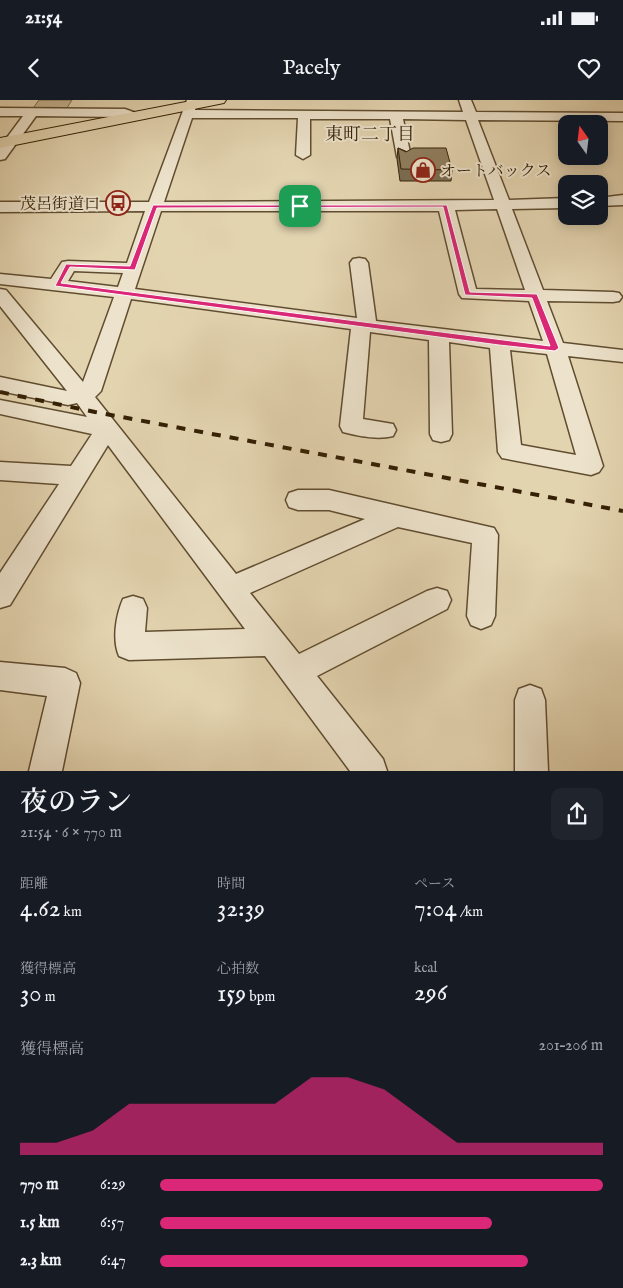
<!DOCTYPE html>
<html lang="ja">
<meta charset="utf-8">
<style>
body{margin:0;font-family:"IM FELL English","Noto Serif JP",serif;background:#20242c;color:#f1f3f6;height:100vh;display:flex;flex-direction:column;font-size:19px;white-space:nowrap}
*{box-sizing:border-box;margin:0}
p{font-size:16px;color:#9ea1a6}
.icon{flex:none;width:28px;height:28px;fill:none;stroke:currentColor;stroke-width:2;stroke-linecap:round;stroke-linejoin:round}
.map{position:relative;height:671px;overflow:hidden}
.sheet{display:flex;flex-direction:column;background:#171b24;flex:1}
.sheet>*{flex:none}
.needle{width:32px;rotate:346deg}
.controls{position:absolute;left:558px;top:15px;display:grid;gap:10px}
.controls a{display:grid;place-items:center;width:50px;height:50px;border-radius:10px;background:#171b24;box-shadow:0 2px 12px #0003;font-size:25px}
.pin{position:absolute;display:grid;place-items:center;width:42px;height:42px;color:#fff;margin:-21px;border-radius:10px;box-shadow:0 2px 8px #0006}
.round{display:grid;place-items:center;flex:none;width:52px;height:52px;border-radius:10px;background:#20242c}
.overview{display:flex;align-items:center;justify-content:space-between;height:85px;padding:0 20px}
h1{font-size:28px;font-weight:600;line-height:38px}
.metrics{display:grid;grid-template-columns:repeat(3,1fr);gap:8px;height:85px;padding:5px 20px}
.metrics div{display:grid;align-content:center}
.metrics b{font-size:25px;font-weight:600}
.metrics small{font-size:14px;font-weight:400}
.metrics p{font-size:14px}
.chart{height:140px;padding:10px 20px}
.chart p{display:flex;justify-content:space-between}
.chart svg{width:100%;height:90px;margin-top:5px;fill:#db2777;opacity:.7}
ul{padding:0 20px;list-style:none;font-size:16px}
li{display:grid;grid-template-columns:80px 60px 1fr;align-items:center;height:38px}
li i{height:12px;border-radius:6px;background:#db2777}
.status{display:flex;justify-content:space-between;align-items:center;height:35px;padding:0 25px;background:#171b24;direction:ltr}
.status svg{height:14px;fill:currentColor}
header{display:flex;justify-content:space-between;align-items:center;height:65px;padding:0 20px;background:#171b24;font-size:22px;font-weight:600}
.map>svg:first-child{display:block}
</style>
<div class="status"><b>21:54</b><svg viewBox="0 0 49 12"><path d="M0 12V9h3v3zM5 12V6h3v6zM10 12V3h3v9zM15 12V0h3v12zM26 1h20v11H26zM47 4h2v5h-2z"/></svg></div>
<header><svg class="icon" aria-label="back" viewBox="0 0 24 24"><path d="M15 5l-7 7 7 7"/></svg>Pacely<svg class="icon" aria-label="heart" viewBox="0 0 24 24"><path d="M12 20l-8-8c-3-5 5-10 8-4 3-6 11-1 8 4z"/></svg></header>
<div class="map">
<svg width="623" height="671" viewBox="0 0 623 671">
<rect width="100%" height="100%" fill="#e3d4b0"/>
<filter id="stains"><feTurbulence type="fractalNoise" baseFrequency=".004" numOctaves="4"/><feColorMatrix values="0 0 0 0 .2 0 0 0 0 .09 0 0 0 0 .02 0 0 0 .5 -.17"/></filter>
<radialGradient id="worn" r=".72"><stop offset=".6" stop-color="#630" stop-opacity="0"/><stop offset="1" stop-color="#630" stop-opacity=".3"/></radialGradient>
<path fill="#c5b593" stroke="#7d6a4c" d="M39 0H72L65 11H31Z"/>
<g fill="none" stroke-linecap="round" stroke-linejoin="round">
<defs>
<g id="minor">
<path d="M187 0H197L195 10 463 12 459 0H471L476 12 623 13V21L478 20 509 100 566 98V108L512 109 543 190 613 192 619 193 622 197 619 201 613 202 547 201 563 243 623 250V262L568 256 603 366 599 372 591 375 502 358 498 352 490 248 449 242 452 334 449 340 441 342 433 340 430 334 429 240 370 232 363 319 393 324 396 330 393 336C378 340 358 336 343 332L340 326 351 229 131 199 101 291 95 297 236 474 365 419 329 410H298L289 407 286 400 289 393 298 390H329L494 428 498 435 495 516 491 525 481 529 471 525 467 516 472 443 398 427 250 493 299 554 427 491 437 488 447 491 451 500 447 509 317 576 383 659 387 671H350L265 556 129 560 119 556C112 540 116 515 123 499L133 496 143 499 147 508 145 532 245 529 108 345 10 505 0 508V473L59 384 0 380V362L71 366 92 334 0 314V300L87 317 77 303 68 305 0 291V277L67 291 0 206V189L6 190 83 282 114 197 0 184V174L51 179 62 162 68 161 127 163 145 111 0 112V102H149ZM192 18H298L296 55 303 59 310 55V19H390L397 57 404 61 411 57 403 19 466 20 494 100 164 102ZM497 109 525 190 476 189 455 110ZM161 111H439L459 194 462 198 529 201 543 241 376 221 368 163 365 159 359 158 353 159 350 163 357 218 135 189ZM74 171 123 173 118 187 68 181ZM510 250 547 254 576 355 521 345Z"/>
<path d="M0 8 125 9 136 13 138 16 132 20 123 17 36 16 5 59 0 60V47L23 16H0Z"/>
<path d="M623 95V105L599 106V98Z"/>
<path d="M0 562 65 568 76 573 80 583 62 671H29L47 596 0 590Z"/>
<path d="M530 585 541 589 545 600 548 671H515V600L519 589Z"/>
</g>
<path id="major" d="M196 0H226L224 3 219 4 0 48V38Z"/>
</defs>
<use href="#minor" stroke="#604d30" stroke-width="3"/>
<use href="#major" stroke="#352005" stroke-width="2"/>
<use href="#minor" fill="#ede3cc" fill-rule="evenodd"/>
<use href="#major" fill="#e3d4b0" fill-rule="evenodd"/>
<path stroke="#352005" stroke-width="4" stroke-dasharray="9 9" stroke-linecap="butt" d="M0 292 95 312 623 411"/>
</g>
<path fill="#7b6c51" stroke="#352005" d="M398 48 452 70 451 81H400L397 59Z"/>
<path fill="#8f7e5e" stroke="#352005" d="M398 48 406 52 413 48H446L452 70 401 69Z"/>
<path fill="#db2777" stroke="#fff" fill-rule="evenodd" d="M153 105H447L470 192 537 194 559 248 555 251 499 245 55 186 66 164 130 166ZM443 107 465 195 532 198 550 246 61 183 70 167 135 170 157 108Z"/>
<defs>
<symbol id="shop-ring" viewBox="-11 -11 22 22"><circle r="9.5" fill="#ede3cc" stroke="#8f2418" stroke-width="1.5"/><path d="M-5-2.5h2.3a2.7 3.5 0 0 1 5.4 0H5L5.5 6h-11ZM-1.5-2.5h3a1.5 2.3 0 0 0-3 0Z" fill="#8f2418"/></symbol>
<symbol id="bus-ring" viewBox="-11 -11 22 22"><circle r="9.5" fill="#ede3cc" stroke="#8f2418" stroke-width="1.5"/><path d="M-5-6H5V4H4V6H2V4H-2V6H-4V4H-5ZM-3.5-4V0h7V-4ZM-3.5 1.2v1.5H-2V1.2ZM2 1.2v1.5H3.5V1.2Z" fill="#8f2418"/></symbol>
</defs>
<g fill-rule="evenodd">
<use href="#shop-ring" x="409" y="56" width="28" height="28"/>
<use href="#bus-ring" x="104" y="89" width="28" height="28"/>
</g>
<g text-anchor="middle" stroke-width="4" stroke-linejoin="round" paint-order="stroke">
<g font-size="16" fill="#352005" stroke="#ede3cc" text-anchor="start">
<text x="440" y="76">オートバックス</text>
<text x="100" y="109" text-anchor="end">茂呂街道口</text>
</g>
<g font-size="18" fill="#352005" stroke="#ede3cc">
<text x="370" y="40">東町二丁目</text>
</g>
</g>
<rect width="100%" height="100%" filter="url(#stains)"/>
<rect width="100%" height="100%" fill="url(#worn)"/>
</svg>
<div class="controls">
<a><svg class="needle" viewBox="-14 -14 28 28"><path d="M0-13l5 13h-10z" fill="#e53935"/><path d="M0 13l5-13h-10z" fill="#9ea1a6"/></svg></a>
<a><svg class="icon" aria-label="layers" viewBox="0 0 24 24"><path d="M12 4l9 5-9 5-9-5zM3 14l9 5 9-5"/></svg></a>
</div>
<div class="pin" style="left:300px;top:106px;background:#1e9e55"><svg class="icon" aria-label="arrive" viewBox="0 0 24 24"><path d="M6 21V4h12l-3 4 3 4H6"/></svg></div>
</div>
<section class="sheet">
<div class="overview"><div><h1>夜のラン</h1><p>21:54 · 6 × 770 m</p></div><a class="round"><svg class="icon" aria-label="share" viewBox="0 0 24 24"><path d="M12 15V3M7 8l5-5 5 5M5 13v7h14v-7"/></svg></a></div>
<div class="metrics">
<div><p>距離</p><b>4.62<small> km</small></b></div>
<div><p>時間</p><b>32:39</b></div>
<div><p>ペース</p><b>7:04<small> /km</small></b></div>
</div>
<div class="metrics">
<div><p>獲得標高</p><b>30<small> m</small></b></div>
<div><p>心拍数</p><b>159<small> bpm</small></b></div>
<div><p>kcal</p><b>296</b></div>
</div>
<div class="chart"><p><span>獲得標高</span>201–206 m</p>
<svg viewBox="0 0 160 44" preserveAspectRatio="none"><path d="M0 44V38L10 38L20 32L30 19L40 19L50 19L60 19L70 19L80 6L90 6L100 12L110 25L120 38L130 38L140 38L150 38L160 38V44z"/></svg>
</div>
<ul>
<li><b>770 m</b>6:29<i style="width:100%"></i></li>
<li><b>1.5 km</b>6:57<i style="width:75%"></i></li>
<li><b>2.3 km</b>6:47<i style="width:83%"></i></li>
</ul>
</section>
